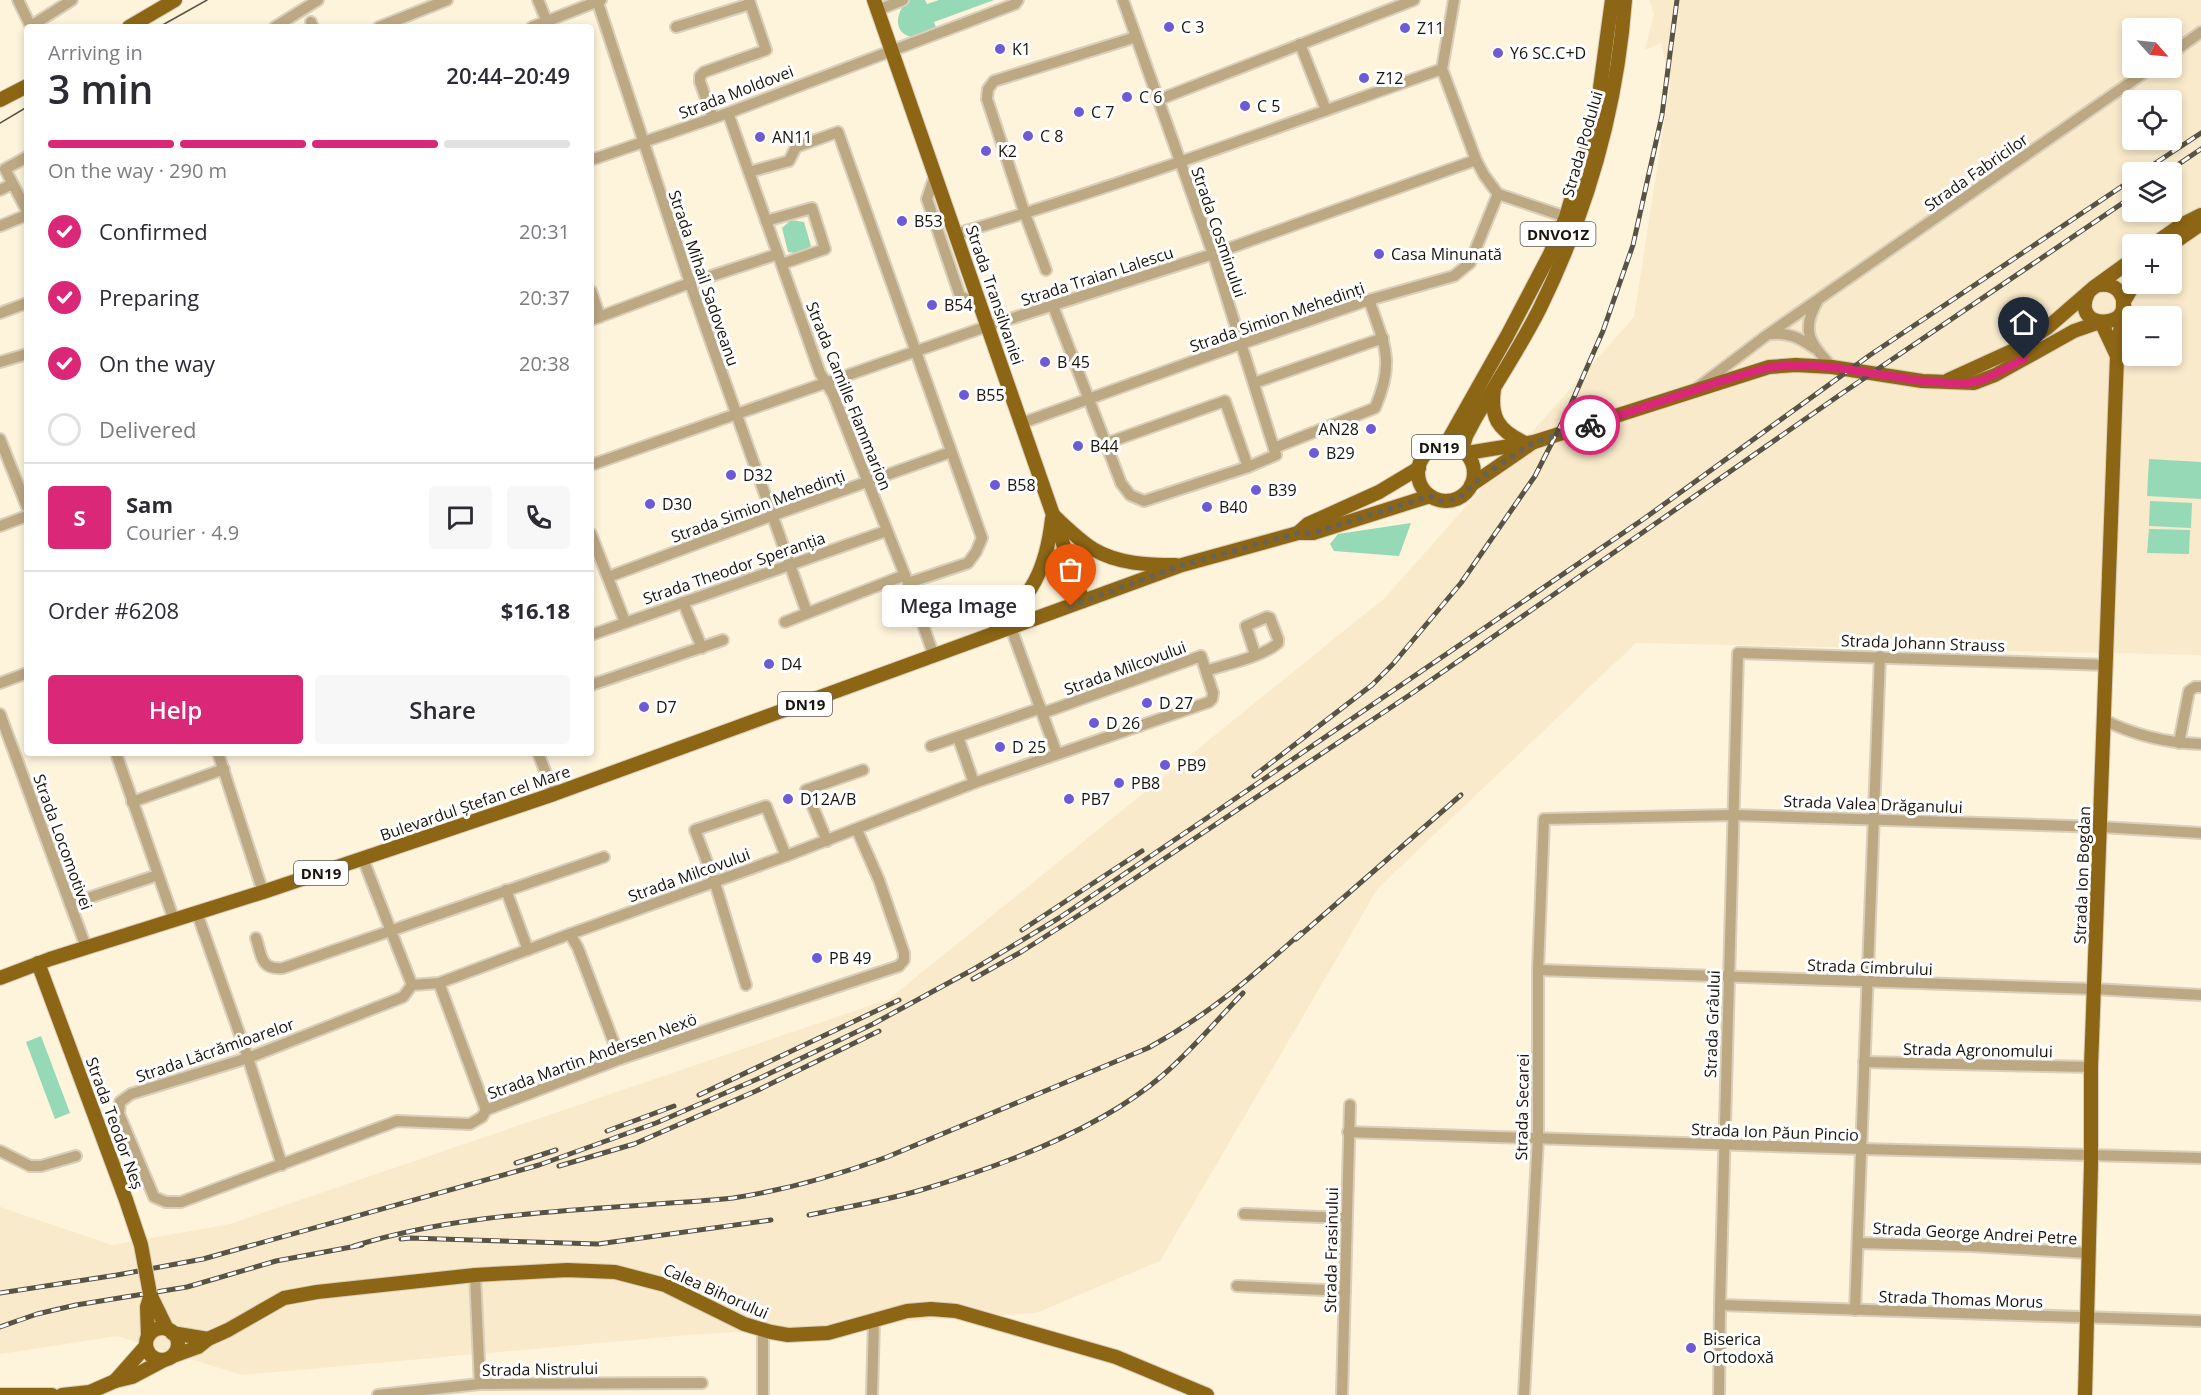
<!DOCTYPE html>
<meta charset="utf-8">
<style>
body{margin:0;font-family:"Open Sans",sans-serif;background:#f7f7f7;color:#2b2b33;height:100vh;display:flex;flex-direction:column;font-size:22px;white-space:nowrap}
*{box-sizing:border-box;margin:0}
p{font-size:20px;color:#7c7c81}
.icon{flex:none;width:33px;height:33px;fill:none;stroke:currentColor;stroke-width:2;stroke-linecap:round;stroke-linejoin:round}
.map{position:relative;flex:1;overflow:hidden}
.drawer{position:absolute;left:24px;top:24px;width:570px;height:732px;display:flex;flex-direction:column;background:#fff;border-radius:6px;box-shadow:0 3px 9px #0003}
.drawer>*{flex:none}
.needle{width:39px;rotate:117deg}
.buttons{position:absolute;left:2122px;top:18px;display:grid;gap:12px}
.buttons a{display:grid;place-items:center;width:60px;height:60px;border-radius:6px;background:#fff;box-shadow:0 3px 9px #0003;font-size:30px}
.pin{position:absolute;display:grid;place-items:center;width:51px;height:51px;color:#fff;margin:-62px -26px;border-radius:50% 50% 50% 0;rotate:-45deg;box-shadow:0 0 6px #0007}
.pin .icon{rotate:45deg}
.courier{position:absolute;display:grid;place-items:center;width:60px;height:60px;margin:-30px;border:4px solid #db2777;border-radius:50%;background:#fff;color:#222;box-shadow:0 2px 8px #0007}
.bubble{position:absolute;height:42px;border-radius:6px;background:#fff;box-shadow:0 3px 9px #0003;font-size:20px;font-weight:600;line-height:42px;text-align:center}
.summary em{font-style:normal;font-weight:600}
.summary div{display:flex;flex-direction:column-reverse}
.summary{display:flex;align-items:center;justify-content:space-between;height:102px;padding:0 24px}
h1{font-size:39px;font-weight:600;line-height:45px}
.bar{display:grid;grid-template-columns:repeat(4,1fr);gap:9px 6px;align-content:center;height:72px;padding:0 24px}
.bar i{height:8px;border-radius:4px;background:#e1e1e2}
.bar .on{background:#db2777}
.bar p{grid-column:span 4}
.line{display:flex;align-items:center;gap:15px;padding:0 24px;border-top:2px solid #e1e1e2}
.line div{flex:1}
.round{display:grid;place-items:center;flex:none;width:63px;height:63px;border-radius:6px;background:#f7f7f7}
ol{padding:0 24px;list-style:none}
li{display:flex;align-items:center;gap:18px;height:66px}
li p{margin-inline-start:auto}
li .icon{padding:6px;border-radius:50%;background:#db2777;color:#fff;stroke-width:4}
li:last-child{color:#7c7c81}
li i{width:33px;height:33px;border:3px solid #e1e1e2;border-radius:50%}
.cta{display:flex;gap:12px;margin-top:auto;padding:12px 24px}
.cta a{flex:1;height:69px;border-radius:6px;background:#db2777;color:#fff;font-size:24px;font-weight:600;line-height:69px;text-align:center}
.cta a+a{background:#f7f7f7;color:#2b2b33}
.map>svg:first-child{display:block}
.built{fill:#f9eacb;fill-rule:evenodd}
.green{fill:#95d9b7}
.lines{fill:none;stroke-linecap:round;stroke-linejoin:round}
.minor-casing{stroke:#d9cfba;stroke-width:14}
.major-casing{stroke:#d9cfba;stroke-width:16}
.minor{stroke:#bda884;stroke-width:10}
.major{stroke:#8d6615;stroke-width:14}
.tram{stroke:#595346;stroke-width:1.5}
.rail-casing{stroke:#595346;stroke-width:5}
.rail{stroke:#fff;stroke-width:3;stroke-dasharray:9;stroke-linecap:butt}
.major-bridge-casing{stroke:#d9cfba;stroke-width:16;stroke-linecap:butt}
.major-bridge{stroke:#8d6615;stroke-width:14}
.done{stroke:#696355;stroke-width:6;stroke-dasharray:0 10.8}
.route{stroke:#db2777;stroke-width:8}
.poi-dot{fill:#6e5ad4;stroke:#fff;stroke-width:2}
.labels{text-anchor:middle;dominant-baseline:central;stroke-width:6;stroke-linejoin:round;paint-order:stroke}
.shield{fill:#fff;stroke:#5e5b56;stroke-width:1.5}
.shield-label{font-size:15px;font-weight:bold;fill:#19150d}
.poi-label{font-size:16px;fill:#19150d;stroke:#fff;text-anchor:start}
.street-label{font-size:16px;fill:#19150d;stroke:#fff}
</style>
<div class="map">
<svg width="2201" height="1395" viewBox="0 0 2201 1395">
<rect width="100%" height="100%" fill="#fef3db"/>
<path class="built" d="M1649,0H2201V655L1636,643L1378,888L1160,1261L1036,1313L689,1335L242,1375L117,1336L0,1354V1207L112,1245L230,1224L889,999L1361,617L1384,599L1634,317L1670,85L1661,43L1645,50L1654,13ZM2133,28H2172V68H2133ZM2133,100H2172V140H2133ZM2133,172H2172V212H2133ZM2133,244H2172V284H2133ZM2133,316H2172V356H2133Z"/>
<g class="green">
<path d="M910,0H925L927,4L939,0H994L934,22L937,30C929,33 921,38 913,37C892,35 895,9 910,0Z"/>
<path d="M791,220L804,222L811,246L801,254L788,252L782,228Z"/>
<path d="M2149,459L2201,462V499L2147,496Z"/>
<path d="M2150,501L2192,503L2191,528L2149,526Z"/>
<path d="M1411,523L1399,556L1334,551L1330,544L1338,534Z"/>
<path d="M2149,529L2190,530L2189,554L2147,553Z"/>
<path d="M41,1036L70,1113L55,1119L26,1042Z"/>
</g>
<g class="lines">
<g class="minor-casing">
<g id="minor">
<path d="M18,0L31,27"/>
<path d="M538,0L547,22"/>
<path d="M597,0L690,283L807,613"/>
<path d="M1454,0L1442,69L1476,160L1484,175L1498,194L1566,217"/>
<path d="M878,10L903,0"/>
<path d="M311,22L313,27"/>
<path d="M31,26L72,0"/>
<path d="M275,27L318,0"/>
<path d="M379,27L447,0"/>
<path d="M532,27L601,0"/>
<path d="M676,27L750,4"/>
<path d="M1300,44L1326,110"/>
<path d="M2172,53L2201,32"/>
<path d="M1158,100L1414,0"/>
<path d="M728,113L820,373L833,394L908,583L934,656"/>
<path d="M713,118L700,82V76L704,72L766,50L749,0"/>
<path d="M27,157L5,169L27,211"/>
<path d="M591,160L728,113L1015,4L1018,0"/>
<path d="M749,172L789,161L796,147L838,132L982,538L976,552L968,563L908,583"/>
<path d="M935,175L927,199L960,296L981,306"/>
<path d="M0,190L12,184"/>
<path d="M766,221L812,208L825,249L782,264"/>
<path d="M0,226L27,215"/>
<path d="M956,234C1120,186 1281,126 1442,69"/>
<path d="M1046,270L1025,214L987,99L988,89L994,81L1136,37"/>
<path d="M591,291L600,317"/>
<path d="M1817,302C1800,332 1811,344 1832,367"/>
<path d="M1053,306L1121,483L1130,495L1144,501L1248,467L1276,455L1213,254L1123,0"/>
<path d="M0,313L27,303"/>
<path d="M591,320L690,283L778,254"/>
<path d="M1771,334C1788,332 1800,338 1814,348"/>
<path d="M0,362L27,354"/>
<path d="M1254,383L1383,338"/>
<path d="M1697,388L1767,335L2151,68"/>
<path d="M1022,423L1241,344L1369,300L1454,276L1470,263L1498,194"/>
<path d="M0,439L27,507"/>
<path d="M1107,443L1225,401L1248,467"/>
<path d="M1274,448L1375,408C1395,362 1385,346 1369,300"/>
<path d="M591,465L988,326L1213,254L1476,160"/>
<path d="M0,526L27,516"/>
<path d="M591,534L625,622"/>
<path d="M608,577L771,516L951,452"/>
<path d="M683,602L702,648"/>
<path d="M785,622L905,575"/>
<path d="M1011,628L1057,754"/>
<path d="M591,635L886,531"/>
<path d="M1206,671C1227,664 1262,657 1278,643V639L1270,618L1267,617L1246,626L1255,654"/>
<path d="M0,683L27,673"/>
<path d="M591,685L723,640"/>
<path d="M0,714L86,947"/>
<path d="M2104,720C2136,736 2166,743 2201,744"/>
<path d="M958,737L974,783"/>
<path d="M2179,743L2189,691L2195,687H2201"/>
<path d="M931,746L1041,708"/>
<path d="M116,753L174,920"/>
<path d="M218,753L263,892"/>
<path d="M538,753L554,794"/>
<path d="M132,802L224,769"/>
<path d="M827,841L806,790L863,770"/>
<path d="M363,859L412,985"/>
<path d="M506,890L528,950"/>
<path d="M70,904L158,875"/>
<path d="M197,913L248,1058L282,1165"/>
<path d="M570,934L578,948L620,1059"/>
<path d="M256,938C262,956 260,970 283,968L604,857"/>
<path d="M1538,970L2094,989L2201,995"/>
<path d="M439,983L486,1110"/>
<path d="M412,985L403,997L248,1058L131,1094L120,1102L119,1114L154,1197L166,1202H181L397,1121L470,1124L482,1117L486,1110L620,1059L899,966L904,960V953L879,880L857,830"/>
<path d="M412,985L439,983L570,934L786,856L974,783L1209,702L1212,699L1213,693L1201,656L1043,713"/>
<path d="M746,985L715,883L695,830L766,806L786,856"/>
<path d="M1864,1062L2091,1067"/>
<path d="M1348,1132L1862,1149L2201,1158"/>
<path d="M0,1151L30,1166H41L76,1156"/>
<path d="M1244,1214L1346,1218"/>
<path d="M1858,1243L1971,1246L2089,1253"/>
<path d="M475,1275L480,1384"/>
<path d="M1237,1286L1345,1291"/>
<path d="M1720,1305L2201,1321"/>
<path d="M1855,1310L1880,656"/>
<path d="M378,1395L480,1384L702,1383"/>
<path d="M763,1395V1330"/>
<path d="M872,1395L874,1320"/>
<path d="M1342,1395L1350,1105"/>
<path d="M1524,1395L1538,1138V970L1544,819L1734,815L2101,827L2201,833"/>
<path d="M1719,1395L1720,1305L1738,653L2107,665"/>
</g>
</g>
<g class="major-casing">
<g id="major">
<path d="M874,0L1083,601"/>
<path d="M129,27L175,0"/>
<path d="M0,100L27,86"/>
<path d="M2154,244L2181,225L2201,215"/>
<path d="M2172,244L2201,224"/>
<path d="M2088,293C2069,334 2141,328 2120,293C2115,285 2107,284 2099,285"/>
<path d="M2123,303L2134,284"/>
<path d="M2101,322L2117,356"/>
<path d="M1948,380L2016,349L2047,328L2093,288L2133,259"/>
<path d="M1494,389C1490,417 1498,430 1523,442"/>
<circle cx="1446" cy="473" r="28"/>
<path d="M1445,446L1507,336L1550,254L1566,217L1593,124L1600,88L1612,0"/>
<path d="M1462,450L1466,436L1475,419C1497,382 1521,346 1540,308C1587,212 1617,107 1625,0"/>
<path d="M1467,453L1534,442L1769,367L1796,365L1832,367L1922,381L1974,383L1995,375L2074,331L2100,322"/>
<path d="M1471,485L1532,443"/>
<path d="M1054,516C1066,527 1079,540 1093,549C1118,564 1148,565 1176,565"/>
<path d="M1298,533L1308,524L1379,492L1419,468"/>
<path d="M996,630C1032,594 1046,571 1052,519"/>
<path d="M38,963L126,1200"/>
<path d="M0,978L50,959L263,892L554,794L1182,565L1298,533H1313L1430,496"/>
<path d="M150,1294L167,1329"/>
<circle cx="162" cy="1344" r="16"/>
<path d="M172,1333L208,1339"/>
<path d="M148,1336L147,1307L150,1297"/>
<path d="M173,1356L198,1347L208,1339L228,1330L284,1298L317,1292L475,1275L567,1270L615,1272L665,1285L744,1324L771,1332L788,1335L828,1333L907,1311L931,1309L956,1311L1116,1357L1207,1395"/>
<path d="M115,1381L146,1346"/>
<path d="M0,1395H52"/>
<path d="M62,1395L90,1392L115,1381L132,1377L164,1360"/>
<path d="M2085,1395L2091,1166V1067L2117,356L2123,307"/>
</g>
</g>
<use href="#minor" class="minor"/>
<use href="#major" class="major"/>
<g class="tram">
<path d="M159,27L207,0"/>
<path d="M0,123L27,107"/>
</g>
<g class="rail-casing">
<g id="rail">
<path d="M2142,172L2201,133"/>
<path d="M2167,172L2201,149"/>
<path d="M1254,776L1372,685L1393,664L1461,583L1535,476L1567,413L1603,331L1633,245L1662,115L1677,0"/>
<path d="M1022,930L1142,851"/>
<path d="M1296,939L1461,795"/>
<path d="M973,979L1021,952L1101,901L1414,692L1844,392L2133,196"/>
<path d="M699,1095L899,1000"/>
<path d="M607,1131L674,1106"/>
<path d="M516,1163L556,1150"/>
<path d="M559,1166L634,1144L756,1091L879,1031"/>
<path d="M809,1215C846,1207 884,1201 921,1190C1001,1166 1100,1130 1163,1075C1192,1050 1217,1020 1243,993"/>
<path d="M401,1239L410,1238L598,1244L771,1220"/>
<path d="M354,1246C454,1215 553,1212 656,1204C682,1202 708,1201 733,1198C786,1190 838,1175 887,1157L1148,1048C1207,1016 1252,977 1301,933"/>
<path d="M0,1293L117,1275L203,1259L539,1165L656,1123L762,1077L873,1024L974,969L1059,918L1204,820L1645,518L1870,355L2133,179"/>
<path d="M0,1327L37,1314L76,1305L187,1287L276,1261L362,1245"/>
</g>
</g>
<use href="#rail" class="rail"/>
<g class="major-bridge-casing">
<path id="major-bridge" d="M126,1200L141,1245L150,1294"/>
</g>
<use href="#major-bridge" class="major-bridge"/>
</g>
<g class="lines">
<path class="done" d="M1071,606L1182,565L1298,533H1313L1430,496L1441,501L1459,498L1472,485L1487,473L1534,442L1590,425"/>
<path class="route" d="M1590,425L1722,381L1770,367L1796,365L1832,367L1922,381L1963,384L1983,380L2024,359"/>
</g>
<g class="poi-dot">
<circle cx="1169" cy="27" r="6"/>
<circle cx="1405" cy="28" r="6"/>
<circle cx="1000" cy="49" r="6"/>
<circle cx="1498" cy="53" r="6"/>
<circle cx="1364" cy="78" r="6"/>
<circle cx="1127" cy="97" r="6"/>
<circle cx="1245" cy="106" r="6"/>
<circle cx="1079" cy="112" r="6"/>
<circle cx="1028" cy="136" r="6"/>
<circle cx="760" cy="137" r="6"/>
<circle cx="986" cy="151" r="6"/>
<circle cx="902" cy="221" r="6"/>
<circle cx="1379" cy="254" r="6"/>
<circle cx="932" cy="305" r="6"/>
<circle cx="1045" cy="362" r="6"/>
<circle cx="964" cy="395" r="6"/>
<circle cx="1371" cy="429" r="6"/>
<circle cx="1078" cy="446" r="6"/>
<circle cx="1314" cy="453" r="6"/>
<circle cx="731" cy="475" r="6"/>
<circle cx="995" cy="485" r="6"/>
<circle cx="1256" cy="490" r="6"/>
<circle cx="650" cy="504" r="6"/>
<circle cx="1207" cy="507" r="6"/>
<circle cx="769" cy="664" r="6"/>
<circle cx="1147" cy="703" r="6"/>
<circle cx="644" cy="707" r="6"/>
<circle cx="1094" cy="723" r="6"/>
<circle cx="1000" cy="747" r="6"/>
<circle cx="1165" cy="765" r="6"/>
<circle cx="1119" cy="783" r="6"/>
<circle cx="788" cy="799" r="6"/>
<circle cx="1069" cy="799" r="6"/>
<circle cx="817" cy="958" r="6"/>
<circle cx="1691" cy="1348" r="6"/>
</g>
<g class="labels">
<g class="shield">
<rect x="1520.5" y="222" width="75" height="24" rx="4.5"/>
<rect x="1412" y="435" width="54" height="24" rx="4.5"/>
<rect x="778" y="692" width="54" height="24" rx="4.5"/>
<rect x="294" y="861" width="54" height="24" rx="4.5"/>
</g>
<g class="shield-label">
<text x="1558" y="234">DNVO1Z</text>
<text x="1439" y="447">DN19</text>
<text x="805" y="704">DN19</text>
<text x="321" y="873">DN19</text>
</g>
<g class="poi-label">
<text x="1181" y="27">C 3</text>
<text x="1417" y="28">Z11</text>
<text x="1012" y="49">K1</text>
<text x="1510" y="53">Y6 SC.C+D</text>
<text x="1376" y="78">Z12</text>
<text x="1139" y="97">C 6</text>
<text x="1257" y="106">C 5</text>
<text x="1091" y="112">C 7</text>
<text x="1040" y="136">C 8</text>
<text x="772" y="137">AN11</text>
<text x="998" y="151">K2</text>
<text x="914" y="221">B53</text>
<text x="1391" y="254">Casa Minunată</text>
<text x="944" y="305">B54</text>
<text x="1057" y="362">B 45</text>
<text x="976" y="395">B55</text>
<text x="1359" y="429" text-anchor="end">AN28</text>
<text x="1090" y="446">B44</text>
<text x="1326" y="453">B29</text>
<text x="743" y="475">D32</text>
<text x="1007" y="485">B58</text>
<text x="1268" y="490">B39</text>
<text x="662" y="504">D30</text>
<text x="1219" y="507">B40</text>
<text x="781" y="664">D4</text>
<text x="1159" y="703">D 27</text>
<text x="656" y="707">D7</text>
<text x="1106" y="723">D 26</text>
<text x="1012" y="747">D 25</text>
<text x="1177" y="765">PB9</text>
<text x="1131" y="783">PB8</text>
<text x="800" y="799">D12A/B</text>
<text x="1081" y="799">PB7</text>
<text x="829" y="958">PB 49</text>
<text x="1703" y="1339">Biserica<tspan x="1703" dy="18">Ortodoxă</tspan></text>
</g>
<g class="street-label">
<text transform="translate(736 92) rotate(-21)">Strada Moldovei</text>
<text transform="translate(1582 144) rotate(-74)">Strada Podului</text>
<text transform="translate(1976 172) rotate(-35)">Strada Fabricilor</text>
<text transform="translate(1219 232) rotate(71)">Strada Cosminului</text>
<text transform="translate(1097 276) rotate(-18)">Strada Traian Lalescu</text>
<text transform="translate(704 278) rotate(71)">Strada Mihail Sadoveanu</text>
<text transform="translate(995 295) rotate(71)">Strada Transilvaniei</text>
<text transform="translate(1277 317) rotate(-19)">Strada Simion Mehedinți</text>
<text transform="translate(849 396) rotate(68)">Strada Camille Flammarion</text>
<text transform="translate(758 506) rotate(-20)">Strada Simion Mehedinți</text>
<text transform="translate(734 568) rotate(-19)">Strada Theodor Speranția</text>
<text transform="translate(1923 643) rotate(2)">Strada Johann Strauss</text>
<text transform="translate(1125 668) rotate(-20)">Strada Milcovului</text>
<text transform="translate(475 803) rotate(-19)">Bulevardul Ștefan cel Mare</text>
<text transform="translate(1873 804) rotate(2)">Strada Valea Drăganului</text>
<text transform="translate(63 842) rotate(70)">Strada Locomotivei</text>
<text transform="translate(689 875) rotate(-20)">Strada Milcovului</text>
<text transform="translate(2082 875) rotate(-88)">Strada Ion Bogdan</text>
<text transform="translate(1870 967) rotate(2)">Strada Cimbrului</text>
<text transform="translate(1712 1024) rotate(-88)">Strada Grâului</text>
<text transform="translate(215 1050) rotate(-19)">Strada Lăcrămioarelor</text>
<text transform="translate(1978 1050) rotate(1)">Strada Agronomului</text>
<text transform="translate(592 1056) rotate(-20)">Strada Martin Andersen Nexö</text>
<text transform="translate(1522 1107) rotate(-89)">Strada Secarei</text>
<text transform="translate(115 1123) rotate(70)">Strada Teodor Neș</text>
<text transform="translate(1775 1132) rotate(2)">Strada Ion Păun Pincio</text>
<text transform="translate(1975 1233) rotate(3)">Strada George Andrei Petre</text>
<text transform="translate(1331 1250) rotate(-89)">Strada Frasinului</text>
<text transform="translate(716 1291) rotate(24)">Calea Bihorului</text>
<text transform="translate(1961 1299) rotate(2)">Strada Thomas Morus</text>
<text transform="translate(540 1369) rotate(-1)">Strada Nistrului</text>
</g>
</g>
</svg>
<div class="buttons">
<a><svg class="needle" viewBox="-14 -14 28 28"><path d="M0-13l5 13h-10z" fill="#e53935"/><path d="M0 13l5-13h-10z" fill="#7c7c81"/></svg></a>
<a><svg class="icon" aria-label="locate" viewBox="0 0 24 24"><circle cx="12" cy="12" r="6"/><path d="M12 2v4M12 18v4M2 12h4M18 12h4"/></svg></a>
<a><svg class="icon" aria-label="layers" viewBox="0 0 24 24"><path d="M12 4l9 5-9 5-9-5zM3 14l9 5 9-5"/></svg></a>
<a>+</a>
<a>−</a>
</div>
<div class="pin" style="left:1071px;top:606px;background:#ea580c"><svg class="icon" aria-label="bag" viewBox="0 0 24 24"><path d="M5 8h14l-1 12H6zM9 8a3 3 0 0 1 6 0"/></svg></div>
<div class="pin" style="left:2024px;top:359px;background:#1f2937"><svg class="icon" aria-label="home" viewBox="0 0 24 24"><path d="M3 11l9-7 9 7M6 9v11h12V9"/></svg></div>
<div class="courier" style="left:1590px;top:425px"><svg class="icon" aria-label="bike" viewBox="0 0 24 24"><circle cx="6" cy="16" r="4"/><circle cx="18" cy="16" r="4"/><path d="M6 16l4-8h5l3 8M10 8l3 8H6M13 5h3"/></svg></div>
<div class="bubble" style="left:882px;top:585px;width:153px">Mega Image</div>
<section class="drawer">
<div class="summary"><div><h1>3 min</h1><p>Arriving in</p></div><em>20:44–20:49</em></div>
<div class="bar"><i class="on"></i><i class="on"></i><i class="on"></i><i></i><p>On the way · 290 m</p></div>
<ol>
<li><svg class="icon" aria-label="check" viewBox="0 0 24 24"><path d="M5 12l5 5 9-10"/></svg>Confirmed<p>20:31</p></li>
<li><svg class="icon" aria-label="check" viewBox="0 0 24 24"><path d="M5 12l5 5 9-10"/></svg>Preparing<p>20:37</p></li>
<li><svg class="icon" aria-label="check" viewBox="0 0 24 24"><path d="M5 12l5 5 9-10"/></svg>On the way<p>20:38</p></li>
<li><i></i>Delivered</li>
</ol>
<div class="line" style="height:108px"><b class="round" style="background:#db2777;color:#fff">S</b><div><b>Sam</b><p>Courier · 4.9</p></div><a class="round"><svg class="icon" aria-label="chat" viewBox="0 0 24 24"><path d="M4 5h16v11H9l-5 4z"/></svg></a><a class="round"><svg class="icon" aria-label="phone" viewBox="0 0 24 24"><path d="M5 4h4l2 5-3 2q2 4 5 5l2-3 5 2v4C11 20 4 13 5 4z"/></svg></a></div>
<div class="line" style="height:78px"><div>Order #6208</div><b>$16.18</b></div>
<div class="cta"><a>Help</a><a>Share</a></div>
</section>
</div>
